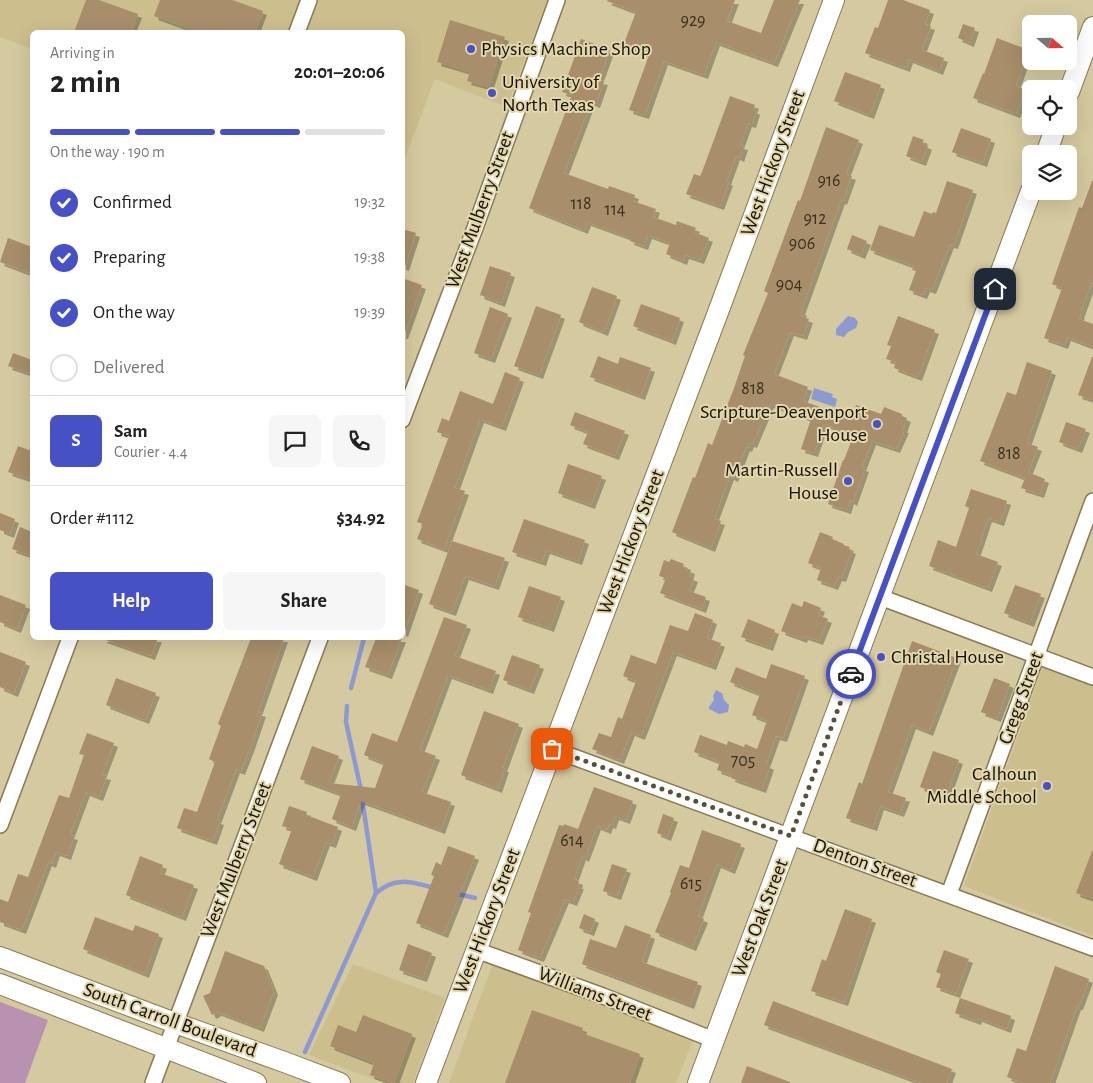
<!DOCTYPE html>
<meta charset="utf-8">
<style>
body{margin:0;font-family:"Alegreya Sans",sans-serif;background:#f6f6f6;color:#222;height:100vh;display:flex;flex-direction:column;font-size:19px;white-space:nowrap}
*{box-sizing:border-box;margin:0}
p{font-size:16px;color:#767676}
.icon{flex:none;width:28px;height:28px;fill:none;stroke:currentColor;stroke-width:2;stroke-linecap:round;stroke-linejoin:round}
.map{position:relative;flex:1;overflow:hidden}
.panel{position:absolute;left:30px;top:30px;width:375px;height:610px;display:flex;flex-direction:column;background:#fff;border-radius:8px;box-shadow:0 5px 20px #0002}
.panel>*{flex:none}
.needle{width:32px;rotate:110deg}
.controls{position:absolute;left:1022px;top:15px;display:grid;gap:10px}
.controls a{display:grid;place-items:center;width:55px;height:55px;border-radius:8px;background:#fff;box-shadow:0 5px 20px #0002;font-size:25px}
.pin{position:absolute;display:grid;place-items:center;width:42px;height:42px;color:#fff;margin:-21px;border-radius:10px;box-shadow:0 2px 8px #0006}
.courier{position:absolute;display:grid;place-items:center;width:50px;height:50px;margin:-25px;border:4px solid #4751c6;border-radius:50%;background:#fff;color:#222;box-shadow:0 1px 6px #0007}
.summary em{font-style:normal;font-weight:700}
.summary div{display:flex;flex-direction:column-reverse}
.summary{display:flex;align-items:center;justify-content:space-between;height:85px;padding:0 20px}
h1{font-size:32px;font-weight:700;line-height:38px}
.bar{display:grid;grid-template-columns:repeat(4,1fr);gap:8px 5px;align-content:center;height:60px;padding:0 20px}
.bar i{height:6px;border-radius:4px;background:#e0e0e0}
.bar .selected{background:#4751c6}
.bar p{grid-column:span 4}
.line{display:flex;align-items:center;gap:12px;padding:0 20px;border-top:1px solid #e0e0e0}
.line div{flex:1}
.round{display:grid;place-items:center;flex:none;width:52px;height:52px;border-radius:8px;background:#f6f6f6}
ol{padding:0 20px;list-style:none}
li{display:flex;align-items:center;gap:15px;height:55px}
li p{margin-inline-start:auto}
li .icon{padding:5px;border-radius:50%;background:#4751c6;color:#fff;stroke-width:4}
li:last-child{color:#767676}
li i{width:28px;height:28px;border:2px solid #e0e0e0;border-radius:50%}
.action{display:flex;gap:10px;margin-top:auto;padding:10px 20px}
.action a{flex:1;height:58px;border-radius:8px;background:#4751c6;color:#fff;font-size:20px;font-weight:700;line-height:58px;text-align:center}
.action a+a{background:#f6f6f6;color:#222}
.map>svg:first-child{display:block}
.built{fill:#ccbe8d}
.green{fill:#b892b0}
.water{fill:#8d9ad2}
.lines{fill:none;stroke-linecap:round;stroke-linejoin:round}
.stream{stroke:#8d9ad2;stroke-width:4.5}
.building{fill:#a88e6b;filter:url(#shadow)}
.minor-casing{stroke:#867b53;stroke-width:18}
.major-casing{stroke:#867b53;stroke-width:22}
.minor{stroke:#fff;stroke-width:15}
.major{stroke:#fff;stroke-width:20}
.done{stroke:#58513a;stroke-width:5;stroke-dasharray:0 9}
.route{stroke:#4751c6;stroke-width:6}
.poi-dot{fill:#4751c6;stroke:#e2d6ab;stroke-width:2}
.labels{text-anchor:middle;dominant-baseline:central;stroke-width:4;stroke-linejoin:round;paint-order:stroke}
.number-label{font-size:18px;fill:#39301d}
.poi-label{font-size:20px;fill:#141003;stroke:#e2d6ab;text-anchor:start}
.street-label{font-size:20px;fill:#141003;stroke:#e2d6ab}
</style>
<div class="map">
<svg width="1093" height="1083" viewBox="0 0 1093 1083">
<defs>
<filter id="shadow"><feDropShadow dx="4" dy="4" stdDeviation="0" flood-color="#0004"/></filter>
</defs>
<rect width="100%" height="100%" fill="#d5c99f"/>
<g class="built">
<path d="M0,0H547L507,107L435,79L403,163L402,32H32V49L0,37Z"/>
<path d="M1043,666L1093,685V936L964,886Z"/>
<path d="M493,963L693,1040L676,1083H449Z"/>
<path d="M353,964L445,998L413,1083H384L309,1055Z"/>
</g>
<path class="green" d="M0,1002L48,1020L25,1083H0Z"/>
<g class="water">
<path d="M848,316L855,318L858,322L856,328L848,332L844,337L836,335V329Z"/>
<path d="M814,388L833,394L832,397L837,399L835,407L811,399Z"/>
<path d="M716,690L722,693L724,700L729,705L728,712L719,714L709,709V707L714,700L713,696Z"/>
</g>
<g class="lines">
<g class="stream">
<path d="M402,371L403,373"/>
<path d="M351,688L364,638"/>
<path d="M347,706L346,722L361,790"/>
<path d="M362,798L376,893"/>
<path d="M454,893L475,898"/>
<path d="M305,1052L376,893C395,876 412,882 434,888"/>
</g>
</g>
<g class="building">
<path d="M86,0H99L138,14L131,32H74Z"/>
<path d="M160,0H232L263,11L255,32H198L154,16Z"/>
<path d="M608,0H735L727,21L761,33L774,0H800L774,63L716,42L704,75L664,61L645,115L629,110L649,55L623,46L636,12L607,1Z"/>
<path d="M888,0H903L930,10L925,24L931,26L922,50L944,58L939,71L909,59L906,68L865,53L875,27L878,28Z"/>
<path d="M450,20L505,37L489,87L467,81L470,72L437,62Z"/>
<path d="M963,24L975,28L970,43L958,38Z"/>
<path d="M997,38L1029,50L1016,86L1026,90L1016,114L973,98L983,73L984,74Z"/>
<path d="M581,39L610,50L599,80L604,81L596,104L591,102L564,173L608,189L609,186L635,195L633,201L656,209L653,217L676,225L677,221L696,228L694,232L709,238L700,260L685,255L683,261L666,254L670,243L648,235L644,246L630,241L631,238L587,222L584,230L529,208L572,95L562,92Z"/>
<path d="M845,72L881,85L870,115L834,101Z"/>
<path d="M730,96L755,105L753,109L756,111L752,124L748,123L740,145L744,146L740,158L736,156L727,181L729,182L720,206L686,194L694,174L700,176L702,172Z"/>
<path d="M826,127L859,140L846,174L852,176L843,201L841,200L801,311L803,312L801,316L809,319L803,336L790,332L774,374L808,387L803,401L851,418L856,405L881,414L884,407L902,414V416L907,418L903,429H905L896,449L872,441L862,467L865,468L853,502L850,500L847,510L828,504L843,460H844L854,434L824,424L814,453L801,449L811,419L770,404L753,444L750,443L748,448L746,447L734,478L730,476L714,519L721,521L711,548L672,532L693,477L695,478L708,443L712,445L734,388L745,356L743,355L768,293L764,291L798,200L800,201Z"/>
<path d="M961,128L991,139L983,163L952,152Z"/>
<path d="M913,136L924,140L922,143L928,146L922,162L906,156Z"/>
<path d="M947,181L973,190L954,245L950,244L932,290L926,288L923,295L909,290L916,271L912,270L914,266L870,250L879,225L914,237L924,211L932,214L933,212L936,213Z"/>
<path d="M1092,181H1093V278L1080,315H1081L1079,319L1093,324V347L1067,337L1064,345L1044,338L1062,288L1052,284L1079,207L1082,208Z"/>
<path d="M402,229L416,233L405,267L402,266Z"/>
<path d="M852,235L867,241L861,255L847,249Z"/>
<path d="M8,238L32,247V274L0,262Z"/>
<path d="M490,266L511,273L501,303L480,295Z"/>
<path d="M402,278L422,285L404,335H402Z"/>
<path d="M592,287L617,296L604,332L579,322Z"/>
<path d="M641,304L680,318L672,341L633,326Z"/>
<path d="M536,306L561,315L539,375L514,366Z"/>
<path d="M490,307L508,314L491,359L474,353Z"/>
<path d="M898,316L935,330L918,377L894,368L896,362L886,359L891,346L887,345Z"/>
<path d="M13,353L32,360V374L8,366Z"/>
<path d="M598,356L618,364L620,357L651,368L641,396L590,377Z"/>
<path d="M1092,357H1093V400L1078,395Z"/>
<path d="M1027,362L1052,371L1027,443L1038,447L1028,472L1045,479L1040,494L1021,488L1025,478L980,461L1007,392L1016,395Z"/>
<path d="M505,372L520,378L502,427L480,419L455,488L465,491L444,549L417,539L423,524L417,522L449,436L437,432L442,418L449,421L460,391L493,404Z"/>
<path d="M575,412L625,431L615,456L583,444L588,432L570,425Z"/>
<path d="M1066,422L1086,429L1078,449L1059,442Z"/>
<path d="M18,446L32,451V480L8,472Z"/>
<path d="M568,464L602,476L591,505L558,493Z"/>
<path d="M971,489L1007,501L1000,522L988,518L976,554L998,562L988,588L929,566L938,540L956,547L969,508L965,506Z"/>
<path d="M0,513L15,519L10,534L0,530Z"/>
<path d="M524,519L585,540L578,561L546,550L542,562L512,552Z"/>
<path d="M20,527L32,532V556L12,549Z"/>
<path d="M820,532L833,537L832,539L844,544L843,545L850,547L849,549L852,550L842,578L838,577L834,586L817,580L821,568L808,563Z"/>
<path d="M452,541L505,558L495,586L465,576L452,612L429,604Z"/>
<path d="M671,559L684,564L683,567L691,570L689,576L694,578L689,591L706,597L702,609L660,593L666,578L659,576L664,560L669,562Z"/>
<path d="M402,584L419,590L404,633L402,632Z"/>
<path d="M1015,585L1041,594L1030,623L1004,613Z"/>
<path d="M529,586L561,597L550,628L518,617Z"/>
<path d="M0,595L26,605L17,629L0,622Z"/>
<path d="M804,601L821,608L818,615L828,619L819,641L804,636L803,639L781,631L792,603L802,607Z"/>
<path d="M695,613L713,620L707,638L721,643L712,666L673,652L641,736L631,732L620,760L592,749L599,733L611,737L618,717L622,719L636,681L623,676L631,655L656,664L670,625L688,631Z"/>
<path d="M444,617L467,625L455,656L496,671L489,690L448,675L420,750L436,756L422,792L451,802L441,830L361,801L352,827L332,819L341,794L300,779L312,746L339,756L329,783L375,788L384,763L364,755L372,733L397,742Z"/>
<path d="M748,619L775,630L769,647L741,637Z"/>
<path d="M103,638H158L151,656L103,639Z"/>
<path d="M251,638H284L258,712L262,713L250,748L241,771L236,769L217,820L220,821L213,841L177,828L184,808L197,812L215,762L209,759L221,726L218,724Z"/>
<path d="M376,638H402L388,675L365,667Z"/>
<path d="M912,641L957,658L929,732L912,725L888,792L906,798L900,813L880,806L873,827L846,818L859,782L862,784Z"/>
<path d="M0,652L26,662L14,693L0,687Z"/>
<path d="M512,655L540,665L530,690L503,680Z"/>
<path d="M771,664L805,676L783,738L776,736L766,764L770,766L762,789L731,778L732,775L717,770L720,762L694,752L700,735L727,745L728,741L744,747L745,744L757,749L767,721L752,715L760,694L730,682L736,667L766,679Z"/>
<path d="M116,678L156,693L145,720L106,705Z"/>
<path d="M994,678L1010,684L997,718L981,712Z"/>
<path d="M484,711L519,724L503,768H505L498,789L461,775Z"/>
<path d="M87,733L114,743L102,775L107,776L99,797L86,792L70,835L74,836L67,856L56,852L52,864L48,862L22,930L0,922V899L8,902L18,874L28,877L59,795L69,798L84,755L79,754Z"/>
<path d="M933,751L959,760L946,796L920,787Z"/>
<path d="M594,787L633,801L626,820L615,816L612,825L609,824L607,830L597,826L585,858L582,856L574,879L579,881L578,885H580L573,902L565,899L540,958L518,950L531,913L528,912L559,825L564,826V824L578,829Z"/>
<path d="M289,806L307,812L306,815L338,827L332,844L326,842L313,877L279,864L292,829L282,826Z"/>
<path d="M663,814L674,818L667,837L657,833Z"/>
<path d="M702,830L741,844L731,870L717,864L698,916L704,919L692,947L655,932L671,893L670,892L680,865L689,868Z"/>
<path d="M448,846L475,856L444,934L416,923L434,876L431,875L436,862L441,865Z"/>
<path d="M1092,851H1093V899L1076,893Z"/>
<path d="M140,856L163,865L160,873L194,885L182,917L126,895Z"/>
<path d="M612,864L627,869L617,896L603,891Z"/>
<path d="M845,909L872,919L844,1002L811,991L822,959L826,961Z"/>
<path d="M584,914L595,919L590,932L579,928Z"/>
<path d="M95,917L133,931L135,925L159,934L145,974L83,949Z"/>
<path d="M625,925L651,935L642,962L698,982L690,1005L582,964L590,939L616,948Z"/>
<path d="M408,944L432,953L423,978L399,970Z"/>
<path d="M944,950L969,959L956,994L936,987L941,974L936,972Z"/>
<path d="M225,951L264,966L274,991L260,1028L218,1012L212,1015L203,996L210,993Z"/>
<path d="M1055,966L1089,979L1079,1006H1077L1050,1083H1024L1007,1077L1017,1048L1026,1051Z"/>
<path d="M960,998L1011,1016L1007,1029L978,1018L977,1021L955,1013Z"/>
<path d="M773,1001L952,1069L947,1083H921L764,1025Z"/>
<path d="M532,1010L583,1028L582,1033L640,1054L630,1083H505Z"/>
<path d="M363,1015L412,1034L394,1083L370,1075L374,1063L330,1046L338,1025L356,1032Z"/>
<path d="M747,1066L790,1082V1083H741Z"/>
</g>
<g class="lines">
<g class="minor-casing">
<g id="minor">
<path d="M297,32L309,0"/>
<path d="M402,420L475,228L557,0"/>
<path d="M880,597L1093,677"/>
<path d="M552,749L1093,948"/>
<path d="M0,825L70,638"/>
<path d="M949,894L1093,501"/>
<path d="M476,950L603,996L714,1040"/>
<path d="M153,1083L320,638"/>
</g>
</g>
<g class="major-casing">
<g id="major">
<path d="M1069,92L1093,27"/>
<path d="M1046,154L1056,126"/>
<path d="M0,957L175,1023L287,1063L340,1083"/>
<path d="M0,984L256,1083"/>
<path d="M426,1083L717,315L834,0"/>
<path d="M698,1083L1031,191"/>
</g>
</g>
<use href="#minor" class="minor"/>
<use href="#major" class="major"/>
</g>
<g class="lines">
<path class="done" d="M552,749L791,836L851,674"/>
<path class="route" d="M851,674L995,289"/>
</g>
<g class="poi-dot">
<circle cx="471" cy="49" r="5"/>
<circle cx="492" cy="93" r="5"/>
<circle cx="877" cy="424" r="5"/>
<circle cx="848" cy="481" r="5"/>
<circle cx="881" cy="657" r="5"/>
<circle cx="1047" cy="786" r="5"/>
</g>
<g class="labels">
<g class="number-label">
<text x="693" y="21">929</text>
<text x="829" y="181">916</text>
<text x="581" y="204">118</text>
<text x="615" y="210">114</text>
<text x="815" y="219">912</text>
<text x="802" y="244">906</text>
<text x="789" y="285">904</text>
<text x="753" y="389">818</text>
<text x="1009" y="454">818</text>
<text x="743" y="761">705</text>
<text x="572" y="841">614</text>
<text x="691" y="884">615</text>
</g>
<g class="poi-label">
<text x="481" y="49">Physics Machine Shop</text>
<text x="502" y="82">University of<tspan x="502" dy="23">North Texas</tspan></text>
<text x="867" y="412" text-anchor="end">Scripture-Deavenport<tspan x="867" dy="23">House</tspan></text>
<text x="838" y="470" text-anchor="end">Martin-Russell<tspan x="838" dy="23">House</tspan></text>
<text x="891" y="657">Christal House</text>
<text x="1037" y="774" text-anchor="end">Calhoun<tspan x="1037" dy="23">Middle School</tspan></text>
</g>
<g class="street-label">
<text transform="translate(773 163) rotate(-70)">West Hickory Street</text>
<text transform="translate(480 210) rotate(-70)">West Mulberry Street</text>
<text transform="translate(631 542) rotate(-69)">West Hickory Street</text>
<text transform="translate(1021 698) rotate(-70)">Gregg Street</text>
<text transform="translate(236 860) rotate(-69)">West Mulberry Street</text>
<text transform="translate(865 863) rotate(20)">Denton Street</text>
<text transform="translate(760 918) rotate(-69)">West Oak Street</text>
<text transform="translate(487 921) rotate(-69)">West Hickory Street</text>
<text transform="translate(595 994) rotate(21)">Williams Street</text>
<text transform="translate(170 1020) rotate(20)">South Carroll Boulevard</text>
</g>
</g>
</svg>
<div class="controls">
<a><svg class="needle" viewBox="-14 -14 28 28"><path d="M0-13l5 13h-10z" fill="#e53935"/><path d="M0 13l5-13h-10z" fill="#767676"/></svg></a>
<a><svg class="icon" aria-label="locate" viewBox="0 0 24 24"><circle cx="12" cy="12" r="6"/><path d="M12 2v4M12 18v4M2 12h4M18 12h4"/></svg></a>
<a><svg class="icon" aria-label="layers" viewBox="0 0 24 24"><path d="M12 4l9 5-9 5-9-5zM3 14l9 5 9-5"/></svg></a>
</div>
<div class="pin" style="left:552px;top:749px;background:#ea580c"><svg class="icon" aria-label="bag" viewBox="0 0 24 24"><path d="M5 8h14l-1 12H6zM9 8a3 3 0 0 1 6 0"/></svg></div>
<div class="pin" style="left:995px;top:289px;background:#1f2937"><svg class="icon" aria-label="home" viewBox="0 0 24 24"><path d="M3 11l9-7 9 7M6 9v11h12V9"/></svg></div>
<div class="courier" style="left:851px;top:674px"><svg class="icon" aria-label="car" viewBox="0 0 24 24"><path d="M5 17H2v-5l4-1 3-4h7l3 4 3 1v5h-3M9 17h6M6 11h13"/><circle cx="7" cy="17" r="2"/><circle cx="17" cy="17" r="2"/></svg></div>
<section class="panel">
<div class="summary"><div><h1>2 min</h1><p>Arriving in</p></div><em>20:01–20:06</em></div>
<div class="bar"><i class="selected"></i><i class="selected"></i><i class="selected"></i><i></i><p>On the way · 190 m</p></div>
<ol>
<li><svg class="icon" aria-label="check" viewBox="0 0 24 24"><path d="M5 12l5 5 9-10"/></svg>Confirmed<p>19:32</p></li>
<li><svg class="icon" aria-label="check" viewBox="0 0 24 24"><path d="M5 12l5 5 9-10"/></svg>Preparing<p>19:38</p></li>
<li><svg class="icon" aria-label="check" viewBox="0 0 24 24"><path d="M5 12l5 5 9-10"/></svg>On the way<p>19:39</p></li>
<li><i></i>Delivered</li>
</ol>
<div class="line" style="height:90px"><b class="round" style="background:#4751c6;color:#fff">S</b><div><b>Sam</b><p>Courier · 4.4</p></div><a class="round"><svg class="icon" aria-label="chat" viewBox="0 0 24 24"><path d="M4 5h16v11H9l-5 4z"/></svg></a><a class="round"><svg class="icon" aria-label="phone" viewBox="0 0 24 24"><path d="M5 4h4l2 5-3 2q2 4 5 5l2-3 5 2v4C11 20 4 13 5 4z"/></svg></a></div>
<div class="line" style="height:65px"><div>Order #1112</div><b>$34.92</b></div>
<div class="action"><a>Help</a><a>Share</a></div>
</section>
</div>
